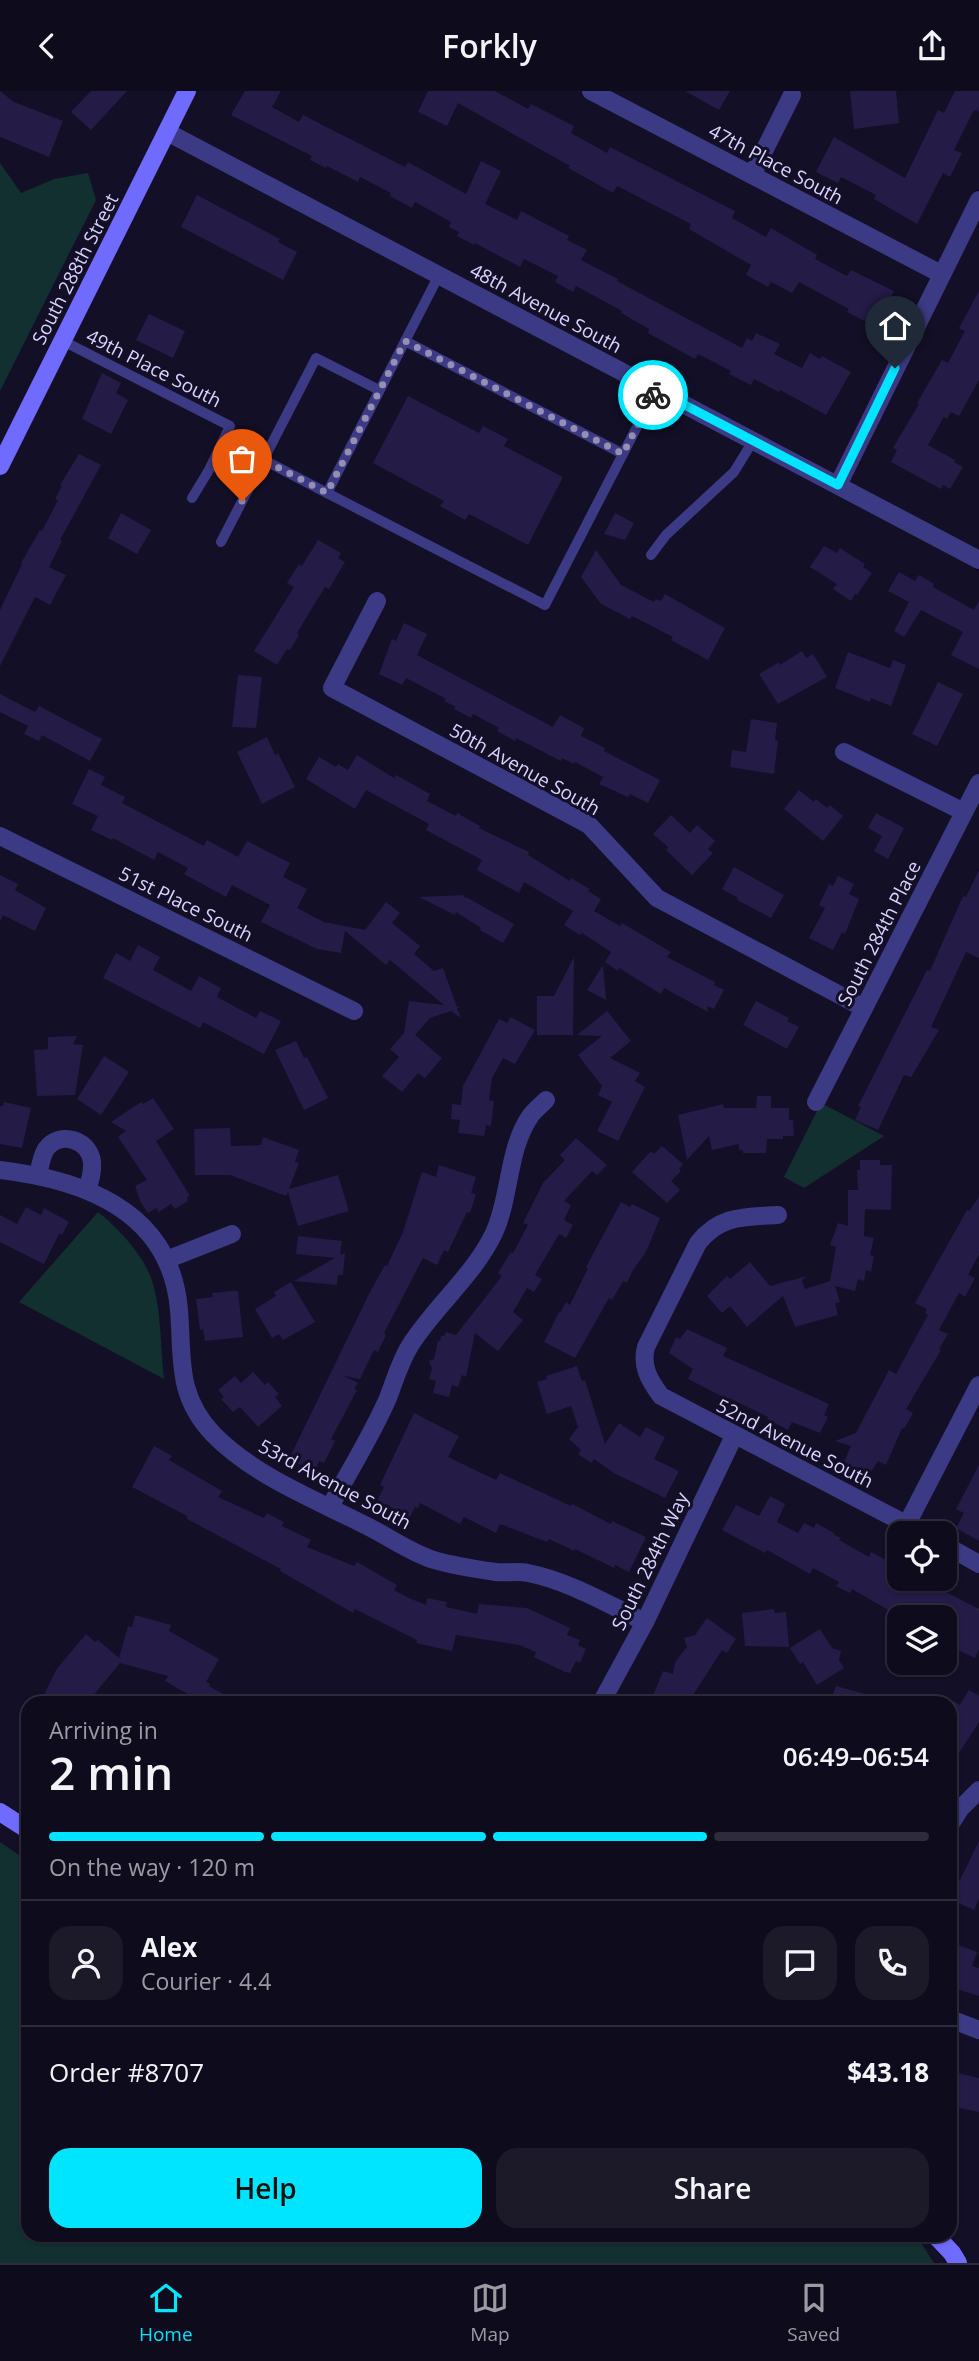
<!DOCTYPE html>
<meta charset="utf-8">
<style>
body{margin:0;font-family:"Open Sans",sans-serif;background:#1c1929;color:#f1f3f6;height:100vh;display:flex;flex-direction:column;font-size:26px;white-space:nowrap}
*{box-sizing:border-box;margin:0}
p{font-size:23px;color:#9b9ba3}
.icon{flex:none;width:38px;height:38px;fill:none;stroke:currentColor;stroke-width:2;stroke-linecap:round;stroke-linejoin:round}
.map{position:relative;flex:1;overflow:hidden}
.sheet{position:absolute;left:21px;top:1605px;width:936px;height:546px;display:flex;flex-direction:column;background:#0e0b1c;border-radius:21px;box-shadow:0 2px 5px #0004,0 0 0 2px #2e2b3b}
.sheet>*{flex:none}
.buttons{position:absolute;left:887px;top:1430px;display:grid;gap:14px}
.buttons a{display:grid;place-items:center;width:70px;height:70px;border-radius:14px;background:#0e0b1c;box-shadow:0 2px 5px #0004,0 0 0 2px #2e2b3b;font-size:35px}
.pin{position:absolute;display:grid;place-items:center;width:60px;height:60px;color:#fff;margin:-72px -30px;border-radius:50% 50% 50% 0;rotate:-45deg;box-shadow:0 0 7px #0007}
.pin .icon{rotate:45deg}
.courier{position:absolute;display:grid;place-items:center;width:70px;height:70px;margin:-35px;border:5px solid #00e5ff;border-radius:50%;background:#fff;color:#222;box-shadow:0 2px 9px #0007}
.summary em{font-style:normal;font-weight:600}
.summary div{display:flex;flex-direction:column-reverse}
.summary{display:flex;align-items:center;justify-content:space-between;height:119px;padding:0 28px}
h1{font-size:46px;font-weight:600;line-height:52px}
.bar{display:grid;grid-template-columns:repeat(4,1fr);gap:10px 7px;align-content:center;height:84px;padding:0 28px}
.bar i{height:9px;border-radius:5px;background:#2e2b3b}
.bar .current{background:#00e5ff}
.bar p{grid-column:span 4}
.line{display:flex;align-items:center;gap:18px;padding:0 28px;border-top:2px solid #2e2b3b}
.line div{flex:1}
.round{display:grid;place-items:center;flex:none;width:74px;height:74px;border-radius:21px;background:#1c1929}
.button{display:flex;gap:14px;margin-top:auto;padding:14px 28px}
.button a{flex:1;height:80px;border-radius:21px;background:#00e5ff;color:#111;font-size:28px;font-weight:600;line-height:80px;text-align:center}
.button a+a{background:#1c1929;color:#f1f3f6}
header{display:flex;justify-content:space-between;align-items:center;height:91px;padding:0 28px;background:#0e0b1c;font-size:32px;font-weight:600}
.menu{display:flex;justify-content:space-around;align-items:center;height:98px;border-top:2px solid #2e2b3b;background:#0e0b1c;font-size:19px;color:#9b9ba3}
.menu a{display:grid;justify-items:center;gap:4px}
.menu .current{color:#00e5ff}
.map>svg:first-child{display:block}
.green{fill:#12302f}
.building{fill:#241b47}
.lines{fill:none;stroke-linecap:round;stroke-linejoin:round}
.lane{stroke:#3d3a85;stroke-width:10}
.street{stroke:#3d3a85;stroke-width:18}
.secondary{stroke:#6f6bff;stroke-width:18}
.done{stroke:#948fb3;stroke-width:7;stroke-dasharray:0 12.6}
.route{stroke:#00e5ff;stroke-width:9}
.labels{text-anchor:middle;dominant-baseline:central;stroke-width:6;stroke-linejoin:round;paint-order:stroke}
.street-label{font-size:19px;fill:#d9d4ff;stroke:#130f26}
</style>
<header><svg class="icon" aria-label="back" viewBox="0 0 24 24"><path d="M15 5l-7 7 7 7"/></svg>Forkly<svg class="icon" aria-label="share" viewBox="0 0 24 24"><path d="M12 15V3M7 8l5-5 5 5M5 13v7h14v-7"/></svg></header>
<div class="map">
<svg width="979" height="2172" viewBox="0 0 979 2172">
<rect width="100%" height="100%" fill="#130f26"/>
<g class="green">
<path d="M0,72L21,102L54,88L88,82L96,109L0,300Z"/>
<path d="M821,1012L884,1045L804,1097L784,1086Z"/>
<path d="M98,1121C117,1136 141,1162 150,1184C162,1216 160,1254 164,1288L19,1211Z"/>
<path d="M0,1751L28,1770V2144H916L934,2172H0Z"/>
</g>
<g class="building">
<path d="M0,0L14,11L63,30L49,66L0,46Z"/>
<path d="M91,0H127L91,39L71,21Z"/>
<path d="M245,0H281L272,16L299,31L303,24L405,76L408,71L466,103L481,70L501,80L485,113L517,129L521,120L569,145L567,149L587,159L581,169L618,188L617,190L742,257L747,247L752,250L756,242L780,253L774,263L802,277L810,262L820,268L822,265L851,281L826,324L780,299L779,301L754,288L751,294L729,283L731,280L698,263L695,268L673,256L648,242L649,238L621,222L622,220L576,195L573,201L555,191L558,185L524,168L520,176L475,152L474,154L457,145L459,141L449,136L451,131L415,111L412,117L390,105L391,102L360,86L358,91L327,75L326,77L310,69L312,65L231,24Z"/>
<path d="M428,0H495L528,18L531,13L574,35L571,42L607,62L610,56L735,120L732,127L766,146L771,137L817,164L815,168L847,185L851,179L894,200L876,236L847,221L849,218L799,191L792,202L771,191L768,196L746,184L751,174L689,138L691,133L617,95L613,102L568,77L570,75L458,12L447,35L418,21Z"/>
<path d="M685,0H730L719,19Z"/>
<path d="M850,0H896L899,32L854,38Z"/>
<path d="M955,0H979V21L974,19L954,59L962,62L950,86L943,82L917,133L874,108L876,104L841,86L838,92L816,81L834,46L905,87L938,19L944,22Z"/>
<path d="M197,104L280,148L278,151L297,161L283,189L181,136Z"/>
<path d="M979,200V289L959,325L951,321L947,328L944,326L928,354L955,369L954,371L963,376L950,398L943,394L941,398L891,371L897,359L893,357L919,313L917,312L942,269L948,272L965,240L959,237Z"/>
<path d="M149,223L185,240L173,267L136,249Z"/>
<path d="M102,282L121,292L116,302L128,309L111,343L82,328Z"/>
<path d="M408,305L479,342L483,335L508,348L504,355L563,386L528,454L469,423L465,429L440,415L444,410L373,372Z"/>
<path d="M79,363L101,374L60,449L62,450L49,476L66,484L50,514L35,506L0,575V519L22,473L21,472L40,439L42,440L58,409L55,408L62,395L60,394Z"/>
<path d="M121,422L151,439L137,463L108,447Z"/>
<path d="M615,422L634,432L625,449L604,443Z"/>
<path d="M318,449L341,462L338,467L345,471L329,498L325,496L297,542L299,544L290,559L287,558L277,574L254,560L294,496L287,492L299,473L302,475Z"/>
<path d="M824,455L837,462L840,457L865,473L863,476L872,482L857,504L855,503L851,510L833,498L837,493L810,476Z"/>
<path d="M596,459L621,494L654,511L656,508L661,510L665,503L725,537L708,569L671,549L673,546L632,525L630,528L601,513L581,486Z"/>
<path d="M899,481L915,490L919,484L934,493L933,496L974,519L979,510V578L951,564L963,541L921,519L904,546L894,540L909,511L888,500Z"/>
<path d="M404,532L427,543L417,564L553,636L560,624L584,637L581,645L605,657L604,660L660,689L648,712L630,703L628,706L599,693L603,686L575,671L574,673L562,667L561,670L516,647L515,650L497,640L499,637L473,623L471,627L454,618L456,616L444,610L446,608L406,587L402,594L379,583L392,548L396,550Z"/>
<path d="M802,560L806,567L813,563L827,586L778,613L759,583L779,571L780,574Z"/>
<path d="M848,561L890,577L893,569L906,574L891,615L871,607L870,611L835,597Z"/>
<path d="M238,584L262,586L256,637L232,636Z"/>
<path d="M938,591L963,603L937,655L912,643Z"/>
<path d="M0,603L35,621L39,615L102,648L90,670L42,644L39,650L24,643L28,635L0,621Z"/>
<path d="M751,628L777,632L775,649L778,650L774,683L730,676L732,659L746,661Z"/>
<path d="M267,646L275,664L278,662L295,696L262,713L237,661Z"/>
<path d="M357,664L394,687L396,684L430,703L427,710L456,725L457,722L480,735L479,737L529,761L528,764L570,790L571,787L590,798L588,800L601,808L594,820L620,835L622,832L671,861L667,866L715,891L714,894L724,899L714,918L707,915L708,921L664,897L661,903L619,877L618,880L605,871L611,861L582,842L580,844L564,834L573,820L524,791L519,802L480,781L477,778L482,769L426,739L429,733L366,699L355,718L306,688L319,666L336,676L338,673L348,679Z"/>
<path d="M89,678L105,686L101,694L125,706L122,712L204,755L207,749L238,766L247,750L290,772L283,786L307,798L297,817L324,831L365,839L386,811L400,822L392,832L420,855L414,863L434,880L443,877L457,916H461L457,917L461,927L451,920L430,927L415,944L442,967L425,987L418,982L402,1001L382,985L399,966L390,958L404,942L409,910L444,914L390,869L386,874L345,840L341,862L317,858L261,831L270,814L232,794L226,806L184,783L188,777L158,761L154,769L113,747L112,749L91,739L98,725L72,713Z"/>
<path d="M799,699L814,711L816,708L827,717L830,714L843,725L823,750L784,718Z"/>
<path d="M876,722L904,737L888,768L874,760L882,745L868,737Z"/>
<path d="M671,724L690,742L697,734L715,750L708,758L713,762L692,784L666,759L668,756L653,743Z"/>
<path d="M734,776L784,804L771,827L737,809L738,807L722,798Z"/>
<path d="M979,779V867L966,861L931,936L939,939L911,986L904,984L878,1039L855,1029L861,1016L858,1015L927,879L930,880L963,805L966,806Z"/>
<path d="M0,784L18,793L15,799L46,817L35,840L3,824L0,831Z"/>
<path d="M838,785L854,793L849,803L859,808L845,843L842,841L833,859L809,847L825,817L819,814L829,793L833,795Z"/>
<path d="M465,804L464,807L466,806L514,833L503,852L480,839L481,837L456,821L455,824L419,806Z"/>
<path d="M138,854L160,866L153,879L191,900L199,885L221,897L217,906L256,927L260,920L281,930L264,963L203,931L200,937L103,887L116,862L130,870Z"/>
<path d="M574,866L573,944H537V905H554Z"/>
<path d="M603,874L606,909L587,899Z"/>
<path d="M756,910L789,927L787,930L799,936L787,958L743,934Z"/>
<path d="M607,920L631,950L610,967L640,982L635,990L645,996L618,1050L597,1040L612,1011L598,1004L602,995L578,964L602,945L577,944Z"/>
<path d="M510,926L535,939L515,973L503,967L492,987L489,1009L494,1010L491,1035L486,1034L484,1045L458,1042L460,1029L451,1028L452,1013L461,1014L463,995L499,928L507,932Z"/>
<path d="M77,945L73,953L83,954L75,1004L37,1005L34,959L48,958V946Z"/>
<path d="M296,950L304,967L307,966L328,1007L304,1019L275,959Z"/>
<path d="M104,965L129,981L101,1024L77,1008Z"/>
<path d="M757,1005H771V1017H789V1029H793L794,1045H783V1048H767L766,1062H743V1059H739V1053L712,1059L709,1045L687,1069L678,1024L723,1013L724,1017H756Z"/>
<path d="M153,1007L174,1038L156,1050L190,1105L187,1106L188,1110L175,1118L171,1113L159,1121L156,1117L148,1122L141,1112L135,1095L147,1089L118,1046L126,1040L111,1031L141,1011L143,1013Z"/>
<path d="M4,1011L31,1017L22,1057L0,1053V1015H3Z"/>
<path d="M230,1037L231,1055L261,1054L263,1046L299,1059L295,1071L299,1072L289,1098L338,1084L349,1120L298,1135L288,1101L286,1105L230,1084H195L194,1038Z"/>
<path d="M576,1047L607,1074L597,1084L592,1080L564,1110L571,1114L564,1129L573,1134L566,1147L559,1143L535,1184L542,1188L534,1201L527,1197L513,1221L523,1229L498,1260L475,1242L466,1286L462,1284L458,1296L452,1294L449,1306L433,1302L436,1290L429,1288L432,1278L429,1270L434,1268L438,1250H440L441,1245H444L446,1241L456,1244L502,1185L498,1182L511,1161L513,1162L528,1134L523,1132L543,1092L565,1069L560,1064Z"/>
<path d="M662,1055L683,1073L679,1078L681,1080L671,1090L680,1099L667,1112L632,1081L651,1060L654,1063Z"/>
<path d="M860,1069H880V1074H892L891,1119L865,1118L864,1145L874,1147L870,1164L874,1165L871,1181L866,1179L864,1190L858,1188L855,1200L835,1195L840,1211L835,1212L838,1224L795,1236L783,1205L747,1236L730,1215L722,1222L707,1205L727,1185L730,1188L750,1171L770,1195L807,1185L802,1189L805,1198L830,1190L836,1156L830,1154L838,1132L848,1135V1099H858L857,1079H860Z"/>
<path d="M439,1074L476,1086L471,1102L476,1103L470,1122L467,1121L448,1161L444,1159L437,1174L423,1167L384,1242L386,1244L378,1261L374,1259L360,1288L344,1285L358,1292L354,1298L357,1299L331,1348L335,1350L324,1372L319,1370L314,1381L289,1368L369,1203L385,1174L387,1175L403,1141L422,1081L436,1086Z"/>
<path d="M979,1106V1163L968,1184L975,1187L965,1206L959,1202L939,1239L948,1243L939,1258L941,1259L906,1318L913,1322L904,1338L902,1337L886,1374L878,1370L865,1390L841,1378L851,1355L835,1350L856,1342L889,1279L896,1283L928,1224L925,1222L927,1218L915,1212L967,1119L969,1120Z"/>
<path d="M621,1111L630,1116L632,1113L660,1127L646,1161L633,1179L627,1192L623,1190L612,1209L609,1207L575,1267L544,1251L559,1221L560,1222L566,1211L570,1214L588,1177L586,1176Z"/>
<path d="M26,1116L41,1124L44,1117L69,1131L62,1144L59,1143L44,1173L0,1151V1124L17,1133Z"/>
<path d="M298,1145L342,1150L340,1164L345,1162L343,1184H338L337,1194L294,1190L335,1167L296,1163Z"/>
<path d="M291,1191L315,1231L283,1249L279,1243L272,1247L255,1218L276,1205L274,1201Z"/>
<path d="M232,1200H238L243,1246L205,1250L203,1238L200,1239L196,1208L213,1206L212,1202Z"/>
<path d="M687,1238L727,1257L723,1265L829,1313L824,1324L828,1326L820,1342L792,1331L788,1339L767,1328L768,1326L729,1307V1309L688,1288L693,1278L669,1262L676,1246L680,1248Z"/>
<path d="M577,1275L582,1290L585,1289L605,1353L619,1332L640,1346L646,1336L665,1346L654,1368L679,1380L665,1407L614,1382L594,1368L591,1372L578,1363L581,1359L569,1348L578,1336L571,1315L547,1323L537,1291L547,1288L546,1285Z"/>
<path d="M253,1281L265,1294L268,1291L279,1303L275,1306L282,1315L258,1336L240,1316L233,1321L221,1308L224,1306L218,1299L235,1285L241,1292Z"/>
<path d="M414,1322L459,1345L448,1366L496,1389L500,1382L571,1415L572,1413L611,1433L612,1430L646,1446L629,1481L615,1474L614,1477L575,1458L574,1460L549,1448L547,1451L500,1433L496,1442L464,1426L460,1433L420,1412L418,1417L415,1416L410,1426L377,1410L384,1396L380,1394Z"/>
<path d="M154,1355L172,1365L169,1369L222,1400L218,1406L264,1427L267,1422L284,1431L282,1435L311,1449L307,1456L354,1475L357,1471L397,1494L394,1499L409,1507L426,1514L427,1507L447,1511L446,1516L477,1523L479,1513L527,1517L570,1537L567,1544L580,1549L578,1554L586,1558L580,1572L576,1570L570,1582L565,1581L534,1566L536,1561L519,1554L456,1544L452,1560L416,1552L417,1549L355,1518L353,1522L280,1480L281,1478L187,1428V1425L132,1396Z"/>
<path d="M979,1374V1450L956,1437L964,1422L956,1418Z"/>
<path d="M770,1405L785,1413L777,1431L798,1442L804,1432L814,1437L816,1432L834,1442L833,1443L841,1447L839,1449L869,1466L871,1461L888,1470L887,1473L891,1474L885,1484L924,1501L928,1492L979,1518V1558L975,1567L945,1553L950,1538L948,1537L953,1526H900L852,1498L850,1502L836,1495L839,1491L813,1477L810,1483L767,1459L765,1462L722,1439L736,1414L759,1425Z"/>
<path d="M774,1518L775,1522L786,1521L789,1556L745,1555L742,1522Z"/>
<path d="M135,1524L171,1534L169,1540L219,1568L206,1591L210,1593L209,1595L239,1612H203L165,1590L168,1585L120,1572L87,1612H40L56,1579L86,1543L95,1551L98,1549L119,1567L128,1535L132,1536Z"/>
<path d="M707,1527L736,1548L727,1562L722,1559L688,1612H650L663,1580L673,1583L675,1571L687,1556L684,1547L695,1544Z"/>
<path d="M820,1538L832,1557L841,1560L839,1569L844,1577L817,1594L803,1571L800,1573L790,1557Z"/>
<path d="M836,1595L880,1607L879,1612H830Z"/>
<path d="M969,1599L979,1605V1631L950,1676V1608L960,1614Z"/>
<path d="M979,1750V1808L974,1819L950,1808V1803L957,1788L960,1789Z"/>
<path d="M950,1851L977,1861L972,1875L979,1877V1905L950,1896Z"/>
<path d="M954,1981L979,1987V2021L950,2015V1986L953,1987Z"/>
</g>
<g class="lines">
<g class="lane">
<path d="M439,184L327,402L545,514L656,299"/>
<path d="M63,250L230,335L209,379L192,407"/>
<path d="M405,250L623,363"/>
<path d="M264,369L327,402"/>
<path d="M221,451L316,267L379,299"/>
<path d="M651,464L666,444L734,381L753,350"/>
</g>
<g class="street">
<path d="M591,0L941,183"/>
<path d="M167,41L979,469"/>
<path d="M752,84L792,4"/>
<path d="M838,394L979,109"/>
<path d="M377,510L332,597L589,734L657,807L864,917"/>
<path d="M844,661L964,721"/>
<path d="M0,745L354,920"/>
<path d="M816,1011L979,692"/>
<path d="M0,1079C85,1089 171,1121 179,1219C183,1268 176,1304 213,1343C254,1385 316,1409 367,1435C389,1446 411,1462 434,1469C454,1475 475,1478 496,1481C506,1482 518,1480 528,1482C569,1490 607,1513 645,1531"/>
<path d="M38,1085C40,1076 41,1066 46,1058C60,1039 90,1049 92,1071C93,1081 90,1090 87,1099"/>
<path d="M778,1124C744,1126 720,1124 698,1152L646,1256C641,1275 649,1289 661,1305L923,1442"/>
<path d="M166,1169L232,1143"/>
<path d="M330,1416C349,1380 372,1344 388,1307C395,1289 400,1270 411,1253C436,1214 474,1184 494,1142C511,1105 507,1058 531,1024C535,1019 541,1014 546,1009"/>
<path d="M907,1433L979,1294"/>
<path d="M945,1454L979,1473"/>
<path d="M601,1612L645,1531L734,1345"/>
<path d="M950,1734L960,1718L979,1699"/>
<path d="M950,1928L979,1939"/>
</g>
<g class="secondary">
<path d="M0,375L187,0"/>
<path d="M0,1721L28,1739"/>
<path d="M935,2144L952,2162L958,2172"/>
</g>
</g>
<g class="lines">
<path class="done" d="M242,410L264,369L327,402L405,250L623,363L653,304"/>
<path class="route" d="M653,304L656,299L838,394L895,277"/>
</g>
<g class="labels">
<g class="street-label">
<text transform="translate(776 73) rotate(28)">47th Place South</text>
<text transform="translate(75 178) rotate(-63)">South 288th Street</text>
<text transform="translate(546 217) rotate(28)">48th Avenue South</text>
<text transform="translate(154 277) rotate(27)">49th Place South</text>
<text transform="translate(525 678) rotate(29)">50th Avenue South</text>
<text transform="translate(186 813) rotate(26)">51st Place South</text>
<text transform="translate(879 842) rotate(-63)">South 284th Place</text>
<text transform="translate(795 1352) rotate(27)">52nd Avenue South</text>
<text transform="translate(335 1393) rotate(28)">53rd Avenue South</text>
<text transform="translate(650 1470) rotate(-64)">South 284th Way</text>
</g>
</g>
</svg>
<div class="buttons">
<a><svg class="icon" aria-label="locate" viewBox="0 0 24 24"><circle cx="12" cy="12" r="6"/><path d="M12 2v4M12 18v4M2 12h4M18 12h4"/></svg></a>
<a><svg class="icon" aria-label="layers" viewBox="0 0 24 24"><path d="M12 4l9 5-9 5-9-5zM3 14l9 5 9-5"/></svg></a>
</div>
<div class="pin" style="left:242px;top:410px;background:#ea580c"><svg class="icon" aria-label="bag" viewBox="0 0 24 24"><path d="M5 8h14l-1 12H6zM9 8a3 3 0 0 1 6 0"/></svg></div>
<div class="pin" style="left:895px;top:277px;background:#1f2937"><svg class="icon" aria-label="home" viewBox="0 0 24 24"><path d="M3 11l9-7 9 7M6 9v11h12V9"/></svg></div>
<div class="courier" style="left:653px;top:304px"><svg class="icon" aria-label="bike" viewBox="0 0 24 24"><circle cx="6" cy="16" r="4"/><circle cx="18" cy="16" r="4"/><path d="M6 16l4-8h5l3 8M10 8l3 8H6M13 5h3"/></svg></div>
<section class="sheet">
<div class="summary"><div><h1>2 min</h1><p>Arriving in</p></div><em>06:49–06:54</em></div>
<div class="bar"><i class="current"></i><i class="current"></i><i class="current"></i><i></i><p>On the way · 120 m</p></div>
<div class="line" style="height:126px"><a class="round"><svg class="icon" aria-label="person" viewBox="0 0 24 24"><circle cx="12" cy="8" r="4"/><path d="M4 21q1-7 8-7t8 7"/></svg></a><div><b>Alex</b><p>Courier · 4.4</p></div><a class="round"><svg class="icon" aria-label="chat" viewBox="0 0 24 24"><path d="M4 5h16v11H9l-5 4z"/></svg></a><a class="round"><svg class="icon" aria-label="phone" viewBox="0 0 24 24"><path d="M5 4h4l2 5-3 2q2 4 5 5l2-3 5 2v4C11 20 4 13 5 4z"/></svg></a></div>
<div class="line" style="height:91px"><div>Order #8707</div><b>$43.18</b></div>
<div class="button"><a>Help</a><a>Share</a></div>
</section>
</div>
<nav class="menu">
<a class="current"><svg class="icon" aria-label="home" viewBox="0 0 24 24"><path d="M3 11l9-7 9 7M6 9v11h12V9"/></svg>Home</a>
<a><svg class="icon" aria-label="map" viewBox="0 0 24 24"><path d="M3 6l6-2 6 2 6-2v14l-6 2-6-2-6 2zM9 4v14M15 6v14"/></svg>Map</a>
<a><svg class="icon" aria-label="saved" viewBox="0 0 24 24"><path d="M7 4h10v16l-5-4-5 4z"/></svg>Saved</a>
</nav>
